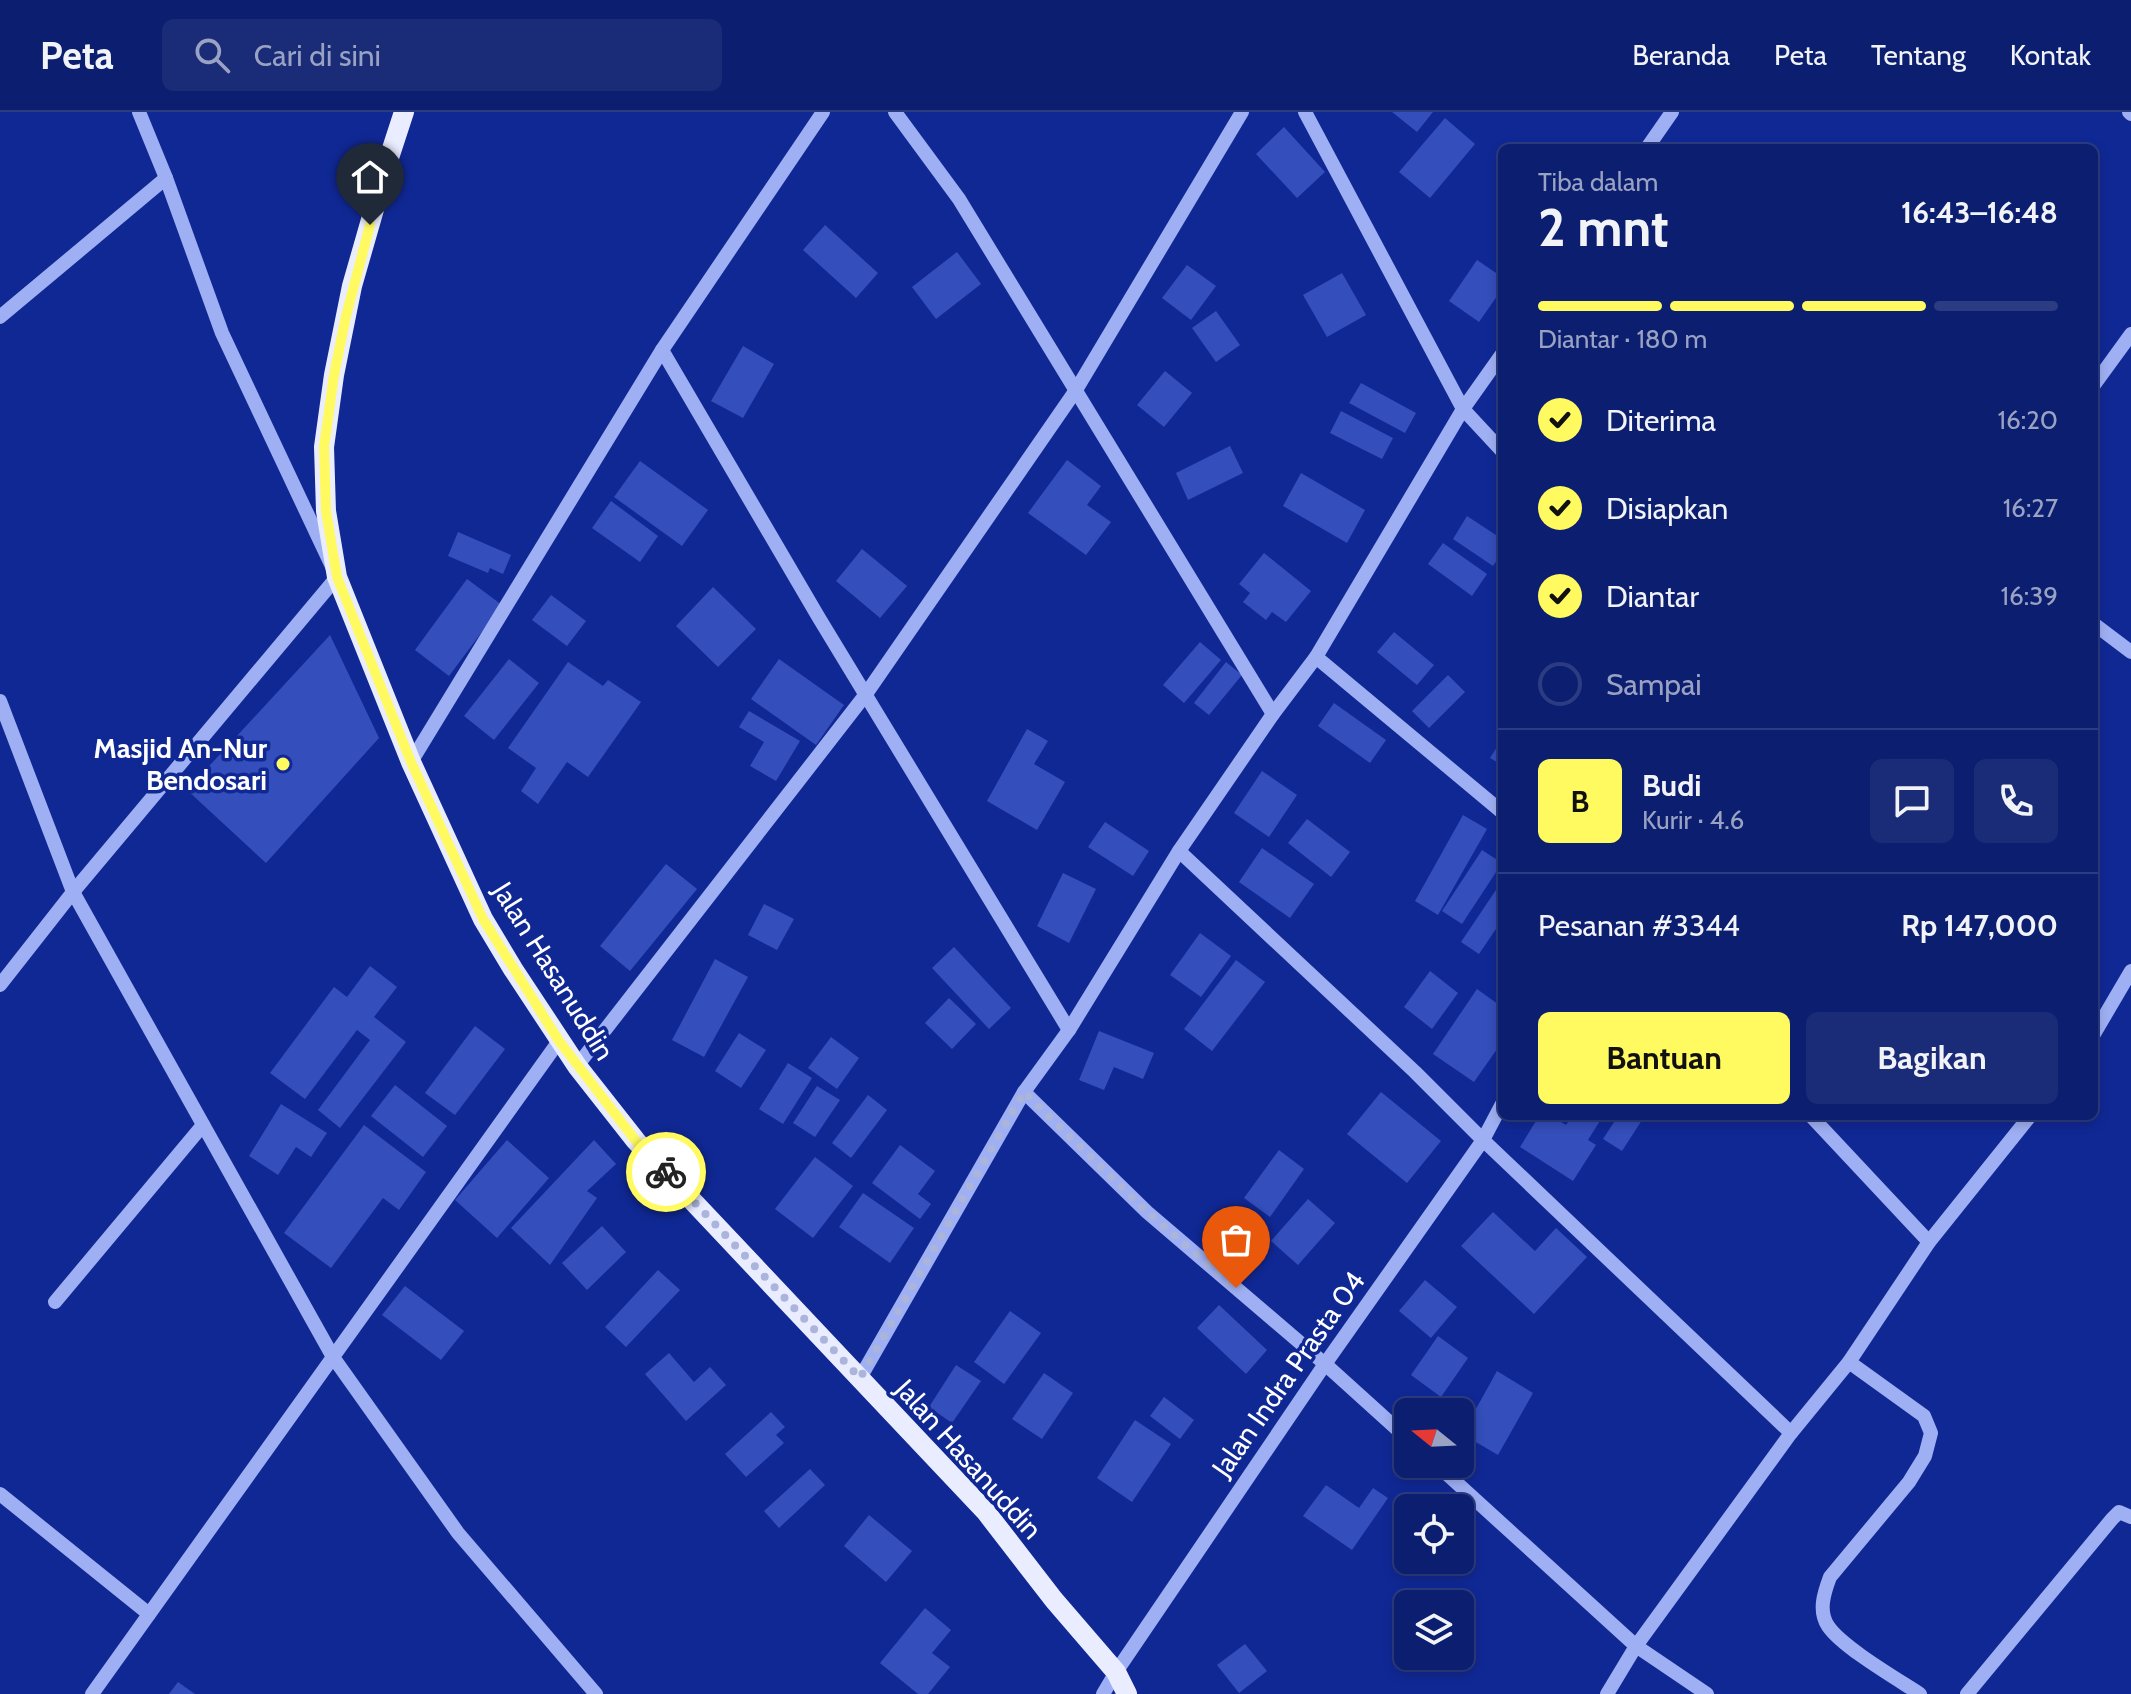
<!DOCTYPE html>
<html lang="id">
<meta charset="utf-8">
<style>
body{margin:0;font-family:Cabin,sans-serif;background:#1a2b77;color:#f1f3f6;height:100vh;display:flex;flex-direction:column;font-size:30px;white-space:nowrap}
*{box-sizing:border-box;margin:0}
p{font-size:26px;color:#9aa2c3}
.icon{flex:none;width:44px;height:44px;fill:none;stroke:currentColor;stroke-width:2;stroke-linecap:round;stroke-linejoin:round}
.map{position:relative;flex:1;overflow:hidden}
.drawer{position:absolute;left:1498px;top:32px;width:600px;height:976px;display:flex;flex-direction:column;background:#0c1e6f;border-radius:12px;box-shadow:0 4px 12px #0003,0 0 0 2px #2c3c82}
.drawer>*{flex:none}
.needle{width:52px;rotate:288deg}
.tools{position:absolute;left:1394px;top:1286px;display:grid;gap:16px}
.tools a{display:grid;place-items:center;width:80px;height:80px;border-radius:12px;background:#0c1e6f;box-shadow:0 4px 12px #0003,0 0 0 2px #2c3c82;font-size:40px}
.pin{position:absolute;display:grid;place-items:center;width:68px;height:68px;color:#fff;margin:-82px -34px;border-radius:50% 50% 50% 0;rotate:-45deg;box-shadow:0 0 8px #0007}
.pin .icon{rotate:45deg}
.courier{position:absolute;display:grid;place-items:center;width:80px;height:80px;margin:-40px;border:6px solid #fffa60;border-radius:50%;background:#fff;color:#222;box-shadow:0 2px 10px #0007}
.summary em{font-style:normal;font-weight:800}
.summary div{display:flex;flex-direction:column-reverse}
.summary{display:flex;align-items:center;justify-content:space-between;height:136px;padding:0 40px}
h1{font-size:52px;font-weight:800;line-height:60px}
.bar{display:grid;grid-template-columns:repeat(4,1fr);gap:12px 8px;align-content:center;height:96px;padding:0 40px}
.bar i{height:10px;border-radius:6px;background:#2c3c82}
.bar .on{background:#fffa60}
.bar p{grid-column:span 4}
.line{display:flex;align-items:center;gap:20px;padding:0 40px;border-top:2px solid #2c3c82}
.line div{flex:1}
.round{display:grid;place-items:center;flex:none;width:84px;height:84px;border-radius:12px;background:#1a2b77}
ol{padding:0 40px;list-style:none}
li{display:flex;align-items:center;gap:24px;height:88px}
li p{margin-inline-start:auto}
li .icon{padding:8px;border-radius:50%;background:#fffa60;color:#111;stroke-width:4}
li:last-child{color:#9aa2c3}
li i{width:44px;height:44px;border:4px solid #2c3c82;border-radius:50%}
.button{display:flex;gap:16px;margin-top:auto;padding:16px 40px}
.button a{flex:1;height:92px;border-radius:12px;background:#fffa60;color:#111;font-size:32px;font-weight:800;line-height:92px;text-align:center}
.button a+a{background:#1a2b77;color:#f1f3f6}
header{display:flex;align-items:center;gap:48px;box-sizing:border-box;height:112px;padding:0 40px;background:#0c1e6f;border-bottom:2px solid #2c3c82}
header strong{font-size:38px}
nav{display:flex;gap:44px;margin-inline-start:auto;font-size:28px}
.search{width:560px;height:72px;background:#1a2b77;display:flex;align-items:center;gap:20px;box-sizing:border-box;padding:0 28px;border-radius:12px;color:#9aa2c3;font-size:30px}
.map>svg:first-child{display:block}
.building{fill:#344ebb}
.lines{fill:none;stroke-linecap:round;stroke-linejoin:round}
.minor{stroke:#9eaff3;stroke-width:14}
.major{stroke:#eaedff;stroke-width:20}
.done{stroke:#abb4da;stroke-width:8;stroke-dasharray:0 14.4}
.route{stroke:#fffa60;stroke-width:10}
.poi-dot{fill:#fffa60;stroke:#102894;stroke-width:3}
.labels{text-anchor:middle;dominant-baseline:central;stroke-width:7;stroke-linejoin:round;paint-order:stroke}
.poi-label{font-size:28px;font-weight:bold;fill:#fff;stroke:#102894;text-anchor:end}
.street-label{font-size:28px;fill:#fff;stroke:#102894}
</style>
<header>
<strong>Peta</strong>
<div class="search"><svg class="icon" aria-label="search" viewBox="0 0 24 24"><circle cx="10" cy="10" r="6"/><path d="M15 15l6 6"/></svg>Cari di sini</div>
<nav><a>Beranda</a><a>Peta</a><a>Tentang</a><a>Kontak</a></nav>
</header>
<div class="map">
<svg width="2131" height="1582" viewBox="0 0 2131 1582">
<rect width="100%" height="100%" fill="#102894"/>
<g class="building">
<path d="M1392,0H1433L1417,20Z"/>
<path d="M1445,6L1475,32L1430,86L1399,60Z"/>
<path d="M1284,15L1325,60L1297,86L1256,42Z"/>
<path d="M825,113L878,161L856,186L803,138Z"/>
<path d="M957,140L981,172L936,207L912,175Z"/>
<path d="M1477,148L1502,165V177L1479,210L1449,189Z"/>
<path d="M1187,153L1216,174L1191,208L1162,186Z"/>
<path d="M1342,161L1366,203L1327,225L1303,183Z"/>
<path d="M1216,199L1240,233L1216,250L1192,216Z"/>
<path d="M743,234L774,252L743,306L711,289Z"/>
<path d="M1165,259L1192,281L1164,315L1137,293Z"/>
<path d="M1361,271L1416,301L1405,321L1349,291Z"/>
<path d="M1341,299L1393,326L1382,347L1330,321Z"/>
<path d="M1230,334L1243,361L1188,388L1176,361Z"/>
<path d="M1067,348L1101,374L1087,393L1111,410L1086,443L1028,401Z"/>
<path d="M640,349L708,398L682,434L614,385Z"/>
<path d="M1301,361L1365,398L1347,431L1283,394Z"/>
<path d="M611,389L658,424L640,450L592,416Z"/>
<path d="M1467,404L1502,427V441L1493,454L1453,427Z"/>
<path d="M458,420L511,443L503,462L490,456L488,461L448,444Z"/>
<path d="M1443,431L1487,462L1472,484L1428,452Z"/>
<path d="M862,437L907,474L880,506L836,469Z"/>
<path d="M1264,441L1311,479L1286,510L1272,500L1266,508L1243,490L1250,481L1239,472Z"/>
<path d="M467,467L502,493L449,564L415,538Z"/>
<path d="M713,475L756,517L718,555L676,514Z"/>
<path d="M551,483L586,509L567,534L532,508Z"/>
<path d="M1394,520L1434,553L1417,573L1377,540Z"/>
<path d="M330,523L379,626L266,751L187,678Z"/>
<path d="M1200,530L1221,548L1184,591L1163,573Z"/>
<path d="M509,547L539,571L494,628L464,604Z"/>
<path d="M779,547L844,593L816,633L751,587Z"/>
<path d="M568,550L603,574L608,568L641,590L588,665L567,650L538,692L521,679L536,656L508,636Z"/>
<path d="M1226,550L1242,563L1209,603L1194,591Z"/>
<path d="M1448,563L1465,580L1429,616L1412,599Z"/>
<path d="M1334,591L1386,628L1370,651L1318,614Z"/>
<path d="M749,599L800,629L776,669L750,654L764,630L739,615Z"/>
<path d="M1027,617L1048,629L1034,652L1065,670L1037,718L987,689Z"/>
<path d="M1502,627V653L1490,646Z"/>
<path d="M1262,659L1297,683L1269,725L1234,701Z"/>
<path d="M1463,703L1487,717L1438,803L1415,789Z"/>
<path d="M1307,707L1350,740L1331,765L1288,731Z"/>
<path d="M1105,710L1149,739L1133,764L1088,735Z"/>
<path d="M1262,736L1314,772L1290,806L1239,770Z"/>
<path d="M1482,738L1502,751L1462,812L1442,799Z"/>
<path d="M666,752L697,777L630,859L600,834Z"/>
<path d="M1063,761L1096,777L1069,831L1037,814Z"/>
<path d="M1502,769V808L1479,842L1461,830Z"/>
<path d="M764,792L794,807L777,838L748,823Z"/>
<path d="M1200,821L1231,844L1201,885L1170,863Z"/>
<path d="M954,835L1011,896L989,917L932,856Z"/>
<path d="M715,847L748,865L704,945L672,928Z"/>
<path d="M1236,848L1265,870L1212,939L1184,917Z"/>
<path d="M370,854L397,875L374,905L406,930L340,1016L318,998L370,928L357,918L305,987L270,961L334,875L347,885Z"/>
<path d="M1430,859L1458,881L1432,917L1404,895Z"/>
<path d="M1477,877L1502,895V930L1474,970L1433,942Z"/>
<path d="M949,886L976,912L952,937L925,911Z"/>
<path d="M475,914L505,937L455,1003L425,981Z"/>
<path d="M1099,919L1154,941L1143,967L1114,955L1104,978L1079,968Z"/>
<path d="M739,921L766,938L741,976L715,959Z"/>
<path d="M831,925L859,946L837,977L808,956Z"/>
<path d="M788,951L812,966L783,1012L759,997Z"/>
<path d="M395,973L447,1014L423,1045L371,1004Z"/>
<path d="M817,974L840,988L815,1025L793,1011Z"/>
<path d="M1381,980L1441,1029L1407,1071L1347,1022Z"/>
<path d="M868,983L887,998L851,1046L832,1031Z"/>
<path d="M281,992L327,1021L311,1045L296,1035L278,1063L249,1044Z"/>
<path d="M1539,1004H1551L1566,1013L1572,1004H1603L1588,1028L1596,1033L1573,1069L1520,1035Z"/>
<path d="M1618,1004H1636L1642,1008L1622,1039L1603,1027Z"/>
<path d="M364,1013L426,1060L399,1098L383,1086L331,1156L284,1121Z"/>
<path d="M507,1028L549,1066L497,1126L455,1088Z"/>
<path d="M594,1028L616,1052L587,1079L597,1086L550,1153L511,1116Z"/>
<path d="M900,1033L935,1059L918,1082L931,1092L920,1107L872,1071Z"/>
<path d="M1279,1038L1304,1057L1270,1105L1244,1086Z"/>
<path d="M815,1045L853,1074L813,1126L775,1097Z"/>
<path d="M863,1081L914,1116L890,1151L839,1115Z"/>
<path d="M1308,1087L1335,1111L1298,1153L1271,1129Z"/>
<path d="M1493,1100L1535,1139L1556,1116L1587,1145L1534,1202L1461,1134Z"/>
<path d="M602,1114L626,1140L587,1178L562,1151Z"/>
<path d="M658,1158L680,1178L626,1235L605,1215Z"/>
<path d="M1425,1168L1457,1195L1431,1226L1399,1199Z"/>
<path d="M405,1174L464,1219L441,1248L382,1203Z"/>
<path d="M1219,1193L1267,1238L1246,1262L1197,1216Z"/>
<path d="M1010,1199L1041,1221L1004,1272L974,1250Z"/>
<path d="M1438,1224L1468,1246L1441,1285L1411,1263Z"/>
<path d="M669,1241L694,1270L710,1255L726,1273L686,1309L645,1262Z"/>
<path d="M956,1253L981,1269L952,1311L929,1295Z"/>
<path d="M1497,1259L1533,1281L1498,1343L1462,1322Z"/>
<path d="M1044,1261L1073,1281L1042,1327L1012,1307Z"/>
<path d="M1164,1285L1194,1308L1180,1327L1150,1304Z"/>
<path d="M771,1300L785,1315L776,1323L784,1331L746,1365L725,1342Z"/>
<path d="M1135,1308L1171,1332L1132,1390L1097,1366Z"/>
<path d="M810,1357L825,1373L779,1416L764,1399Z"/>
<path d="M1326,1373L1359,1396L1373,1376L1388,1386L1352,1438L1303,1404Z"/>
<path d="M869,1403L912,1439L886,1470L844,1434Z"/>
<path d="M925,1496L951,1518L932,1541L950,1555L928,1582H918L880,1551Z"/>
<path d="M1245,1532L1267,1559L1239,1581L1217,1553Z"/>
<path d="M178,1570L195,1582H169Z"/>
</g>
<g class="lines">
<g class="minor">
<path d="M895,0L959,87L1273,602"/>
<path d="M1305,0L1463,297L1502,339"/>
<path d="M2129,0L2131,2"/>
<path d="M1647,36L1672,0"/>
<path d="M0,205L166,66"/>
<path d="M662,238L819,506L1069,918"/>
<path d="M2094,273L2131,222"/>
<path d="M2094,512L2131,540"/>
<path d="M1316,545L1502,700"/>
<path d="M0,589L73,780L333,1245L92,1582"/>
<path d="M411,650L662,238L823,0"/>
<path d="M1179,739L1415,960L1483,1028L1791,1321"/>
<path d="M0,873L73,780L337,465L222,221L166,66L139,0"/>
<path d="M2094,922L2131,859"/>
<path d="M559,929L333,1245L458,1421L596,1582"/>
<path d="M577,954L866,582L1076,278L1242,0"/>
<path d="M1024,980L1147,1100L1325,1252L1408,1327"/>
<path d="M1811,1004L1929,1130"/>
<path d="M55,1190L203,1013"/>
<path d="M1849,1250L1924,1304L1931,1321L1925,1344L1909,1370L1830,1465C1824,1481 1818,1499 1828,1514C1842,1535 1897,1567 1920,1582"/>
<path d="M860,1266L1024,980L1069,918L1179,739L1273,602L1316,545L1463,297L1502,242"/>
<path d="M1436,1352L1636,1534L1707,1582"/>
<path d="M0,1382L149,1502"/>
<path d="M1103,1582L1116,1560L1325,1252L1483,1028L1502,992"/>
<path d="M1607,1582L1636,1534L1791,1321L1849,1250L1929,1130L2030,1004"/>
<path d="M1967,1582L2112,1407L2119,1400L2131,1405"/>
</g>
<path class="major" d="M404,0L387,52L352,174L334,263L324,335L326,399L337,465L411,650L483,807L513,857L577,954L636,1029L986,1400L1054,1488L1116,1560L1127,1582"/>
</g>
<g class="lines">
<path class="done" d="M666,1060L860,1266L1024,980L1147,1100L1236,1176"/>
<path class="route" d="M370,113L346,204L334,263L324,335L326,399L337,465L411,650L483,807L559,929L636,1029L666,1060"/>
</g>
<circle class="poi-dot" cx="283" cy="652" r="8"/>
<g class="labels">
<g class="poi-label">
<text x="267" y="636">Masjid An-Nur<tspan x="267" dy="32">Bendosari</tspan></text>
</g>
<g class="street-label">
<text transform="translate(554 859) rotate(58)">Jalan Hasanuddin</text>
<text transform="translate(1288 1262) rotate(-55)">Jalan Indra Prasta 04</text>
<text transform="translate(969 1347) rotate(48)">Jalan Hasanuddin</text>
</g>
</g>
</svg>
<div class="tools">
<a><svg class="needle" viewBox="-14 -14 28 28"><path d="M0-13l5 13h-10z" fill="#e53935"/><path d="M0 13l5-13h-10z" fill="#9aa2c3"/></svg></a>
<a><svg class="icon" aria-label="locate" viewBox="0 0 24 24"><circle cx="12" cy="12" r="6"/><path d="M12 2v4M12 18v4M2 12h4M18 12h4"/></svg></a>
<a><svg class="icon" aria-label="layers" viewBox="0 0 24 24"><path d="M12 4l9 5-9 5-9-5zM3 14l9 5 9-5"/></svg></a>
</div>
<div class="pin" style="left:1236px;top:1176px;background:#ea580c"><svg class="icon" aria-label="bag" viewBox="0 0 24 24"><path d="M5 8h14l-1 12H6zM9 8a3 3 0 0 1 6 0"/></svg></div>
<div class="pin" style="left:370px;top:113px;background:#1f2937"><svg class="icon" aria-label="home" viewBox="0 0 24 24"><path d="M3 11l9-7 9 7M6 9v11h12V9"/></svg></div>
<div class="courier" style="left:666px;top:1060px"><svg class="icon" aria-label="bike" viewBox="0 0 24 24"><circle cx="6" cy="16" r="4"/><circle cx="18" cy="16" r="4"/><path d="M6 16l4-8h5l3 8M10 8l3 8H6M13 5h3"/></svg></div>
<section class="drawer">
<div class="summary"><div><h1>2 mnt</h1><p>Tiba dalam</p></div><em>16:43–16:48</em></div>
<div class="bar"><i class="on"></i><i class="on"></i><i class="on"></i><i></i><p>Diantar · 180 m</p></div>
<ol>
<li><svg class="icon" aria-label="check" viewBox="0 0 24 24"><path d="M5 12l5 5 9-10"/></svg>Diterima<p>16:20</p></li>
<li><svg class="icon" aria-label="check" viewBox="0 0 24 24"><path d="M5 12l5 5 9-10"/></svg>Disiapkan<p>16:27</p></li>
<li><svg class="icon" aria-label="check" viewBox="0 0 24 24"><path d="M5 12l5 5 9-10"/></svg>Diantar<p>16:39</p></li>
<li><i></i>Sampai</li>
</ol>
<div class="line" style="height:144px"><b class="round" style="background:#fffa60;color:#111">B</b><div><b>Budi</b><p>Kurir · 4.6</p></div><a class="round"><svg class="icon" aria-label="chat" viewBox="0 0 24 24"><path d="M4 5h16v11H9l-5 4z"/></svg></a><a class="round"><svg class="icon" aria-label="phone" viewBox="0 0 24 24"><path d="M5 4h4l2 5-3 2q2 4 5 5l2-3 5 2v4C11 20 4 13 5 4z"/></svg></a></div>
<div class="line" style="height:104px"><div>Pesanan #3344</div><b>Rp 147,000</b></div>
<div class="button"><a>Bantuan</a><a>Bagikan</a></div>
</section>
</div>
